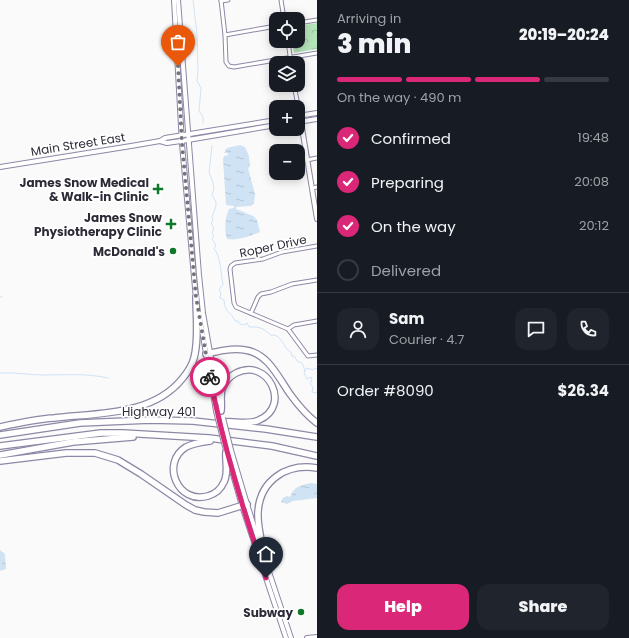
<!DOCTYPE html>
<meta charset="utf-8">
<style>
body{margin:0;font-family:Poppins,sans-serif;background:#20242c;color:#f1f3f6;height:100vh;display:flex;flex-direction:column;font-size:15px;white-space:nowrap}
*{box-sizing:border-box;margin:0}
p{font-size:13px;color:#9ea1a6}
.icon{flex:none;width:22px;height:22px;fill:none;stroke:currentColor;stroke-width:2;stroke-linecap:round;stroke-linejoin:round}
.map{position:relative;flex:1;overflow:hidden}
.side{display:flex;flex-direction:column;background:#171b24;width:312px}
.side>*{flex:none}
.buttons{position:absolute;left:269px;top:12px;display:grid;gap:8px}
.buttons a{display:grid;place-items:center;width:36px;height:36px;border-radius:8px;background:#171b24;box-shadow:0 2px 10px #0003;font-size:20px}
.pin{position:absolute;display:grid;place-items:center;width:34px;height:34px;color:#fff;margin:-41px -17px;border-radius:50% 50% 50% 0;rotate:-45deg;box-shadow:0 0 4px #0007}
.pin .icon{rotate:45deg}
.courier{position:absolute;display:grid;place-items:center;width:40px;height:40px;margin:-20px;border:3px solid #db2777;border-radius:50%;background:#fff;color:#222;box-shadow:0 1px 5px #0007}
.head em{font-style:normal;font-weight:800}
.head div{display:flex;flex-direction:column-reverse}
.head{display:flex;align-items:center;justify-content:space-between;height:68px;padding:0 20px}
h1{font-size:26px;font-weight:800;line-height:30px}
.bar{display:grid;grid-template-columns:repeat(4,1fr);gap:6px 4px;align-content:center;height:48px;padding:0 20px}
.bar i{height:5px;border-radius:3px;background:#363941}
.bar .on{background:#db2777}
.bar p{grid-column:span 4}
.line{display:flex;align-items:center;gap:10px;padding:0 20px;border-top:1px solid #363941}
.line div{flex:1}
.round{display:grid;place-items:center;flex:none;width:42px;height:42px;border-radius:12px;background:#20242c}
ol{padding:0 20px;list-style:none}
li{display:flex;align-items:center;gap:12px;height:44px}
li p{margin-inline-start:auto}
li .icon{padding:4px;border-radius:50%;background:#db2777;color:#fff;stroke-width:4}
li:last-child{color:#9ea1a6}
li i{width:22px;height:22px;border:2px solid #363941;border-radius:50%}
.primary-button{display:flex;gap:8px;margin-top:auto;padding:8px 20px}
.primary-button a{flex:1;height:46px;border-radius:12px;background:#db2777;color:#fff;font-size:16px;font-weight:800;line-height:46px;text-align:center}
.primary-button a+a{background:#20242c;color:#f1f3f6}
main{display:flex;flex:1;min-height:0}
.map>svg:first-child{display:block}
.park{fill:url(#park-crowns)}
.water{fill:url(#water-ripples)}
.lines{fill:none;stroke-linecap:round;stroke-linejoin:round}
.stream{stroke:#d0e3f5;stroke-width:1}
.street-casing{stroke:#8e87a5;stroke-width:5}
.secondary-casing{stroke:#8e87a5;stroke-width:6}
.highway-casing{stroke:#8e87a5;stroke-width:8}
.street{stroke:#fff;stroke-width:3}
.secondary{stroke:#fff;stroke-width:4}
.highway{stroke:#fff;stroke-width:5.5}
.secondary-bridge-casing{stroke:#8e87a5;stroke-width:6;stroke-linecap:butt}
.secondary-bridge{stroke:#fff;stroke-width:4}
.done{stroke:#75737c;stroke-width:4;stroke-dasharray:0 7.2}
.route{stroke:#db2777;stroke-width:5}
.poi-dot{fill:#0f782b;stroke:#fff;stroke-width:1.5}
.labels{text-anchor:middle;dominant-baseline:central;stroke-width:3.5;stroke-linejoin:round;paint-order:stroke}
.street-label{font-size:12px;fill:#2e2b38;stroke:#fff}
.poi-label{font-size:12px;font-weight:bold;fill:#2e2b38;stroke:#fff;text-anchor:end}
</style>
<main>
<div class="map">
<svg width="317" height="638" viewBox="0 0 317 638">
<defs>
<pattern id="park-crowns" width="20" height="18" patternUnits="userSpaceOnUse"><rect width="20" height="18" fill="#b5e3ba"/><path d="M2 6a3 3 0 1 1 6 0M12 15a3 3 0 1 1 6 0" fill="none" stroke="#9cc3a1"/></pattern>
<pattern id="water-ripples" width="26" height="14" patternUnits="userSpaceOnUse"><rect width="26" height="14" fill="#d0e3f5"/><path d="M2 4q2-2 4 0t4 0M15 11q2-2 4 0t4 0" fill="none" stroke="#b3c3d3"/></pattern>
</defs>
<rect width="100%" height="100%" fill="#fafafa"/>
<path class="park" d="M317,23V49L294,53L292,41H298V26Z"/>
<g class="water">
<path d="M240,145L245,147L249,156L250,166L248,168L255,194L254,204L250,206L236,207V209L253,216L257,220L260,232C250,236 238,241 227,239C224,230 225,217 229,209L234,208V206L226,205L223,159L224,156L228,155V153H224L227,148Z"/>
<path d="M311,483L317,484V498L293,501L287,504L281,502L283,498L287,496L290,497C294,486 301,485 311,483Z"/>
<path d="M0,550L5,554L6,569L0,571Z"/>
</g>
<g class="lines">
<g class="stream">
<path d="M193,0L197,34L198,71L197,81L201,88L199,111L203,117V123"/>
<path d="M212,146L209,173L212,179L214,188L212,195L216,202V206L212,217L213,221L211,223L214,228L212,233L214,237L212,239L216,245L214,249C220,253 221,275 223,284L219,290L221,292L220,298L224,300C225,314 231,311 235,321H238L240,324L244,325L247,323L249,327H257L263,329L271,335C283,334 282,348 291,352L292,356L295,357L297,361L302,363L305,370L304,373L307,379L311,377L312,379L310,384L313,387L312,392L317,393"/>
<path d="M0,297H2"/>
<path d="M306,370L307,368L313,370L315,368L317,369"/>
<path d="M0,373C15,372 29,375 43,375C65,375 86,373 108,378"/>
</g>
<g class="street-casing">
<g id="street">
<path d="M221,0L225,35L226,62L229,66L234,67L317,53"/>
<path d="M281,0L284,19"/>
<path d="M221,1L228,0"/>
<path d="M298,23L317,20"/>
<path d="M225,35L276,26"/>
<path d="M288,41L291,63"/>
<path d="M294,85L300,116"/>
<path d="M307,160L317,158"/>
<path d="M313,188L317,187"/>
<path d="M317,246L282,252L263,259L235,263L231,266L230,269L234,303L236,307L288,329L308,356L317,355"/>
<path d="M251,313L258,297L261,294L271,292L292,284L317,280"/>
<path d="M288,329L294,325L317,321"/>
</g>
</g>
<g class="secondary-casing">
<g id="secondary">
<path d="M174,0L182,144L196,299"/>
<path d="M178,0L199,275L203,313L219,402"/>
<path d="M298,116L317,113"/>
<path d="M300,116L317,219"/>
<path d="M298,122L317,119"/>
<path d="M160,141L167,143L188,140L276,125"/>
<path d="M0,167L131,146L160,141L165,138L276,120"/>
<path d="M199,313L216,411"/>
<path d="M224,443L242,506L286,638"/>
<path d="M231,450L247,504L260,545"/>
<path d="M264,557L291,638"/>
<path d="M307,638L317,637"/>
</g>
</g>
<g class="highway-casing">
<g id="highway">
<path d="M206,354C219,351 232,348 245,350C268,353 278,377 290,394C298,405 306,415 317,423"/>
<path d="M221,411C222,403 220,396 222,389C225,382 230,376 236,373C268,357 292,406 259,420C249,425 236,421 225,422"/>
<path d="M0,427C18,423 36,419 54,418C97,413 152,416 182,379C187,373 192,366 194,358C199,339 196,317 196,297"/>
<path d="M0,435L80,423L150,420L193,421L266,429L317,437"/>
<path d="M210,441C202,442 194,443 186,447C160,463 178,505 208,496C215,494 221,489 224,482C229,472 225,462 226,452"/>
<path d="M0,446L101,433H123L209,438L272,446L317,456"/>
<path d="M0,455L73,442L133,437"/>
<path d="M0,461L66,453H95L118,460L141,474L186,505L195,510L204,512L218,513L247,504"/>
<path d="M265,558C262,543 257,527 258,512C260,480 287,463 317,468"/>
</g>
</g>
<use href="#street" class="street"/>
<use href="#secondary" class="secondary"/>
<use href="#highway" class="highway"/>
<g class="secondary-bridge-casing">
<g id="secondary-bridge">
<path d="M216,411L224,443"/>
<path d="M223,418L231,450"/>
</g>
</g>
<use href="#secondary-bridge" class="secondary-bridge"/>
</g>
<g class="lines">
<path class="done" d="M178,66L182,144L196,297L210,377"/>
<path class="route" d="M210,377C223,446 244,512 266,578"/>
</g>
<g class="poi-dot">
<path d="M156 183h4v4h4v4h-4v4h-4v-4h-4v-4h4z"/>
<path d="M169 218h4v4h4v4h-4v4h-4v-4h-4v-4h4z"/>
<circle cx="173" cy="251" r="4"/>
<circle cx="301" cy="612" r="4"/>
</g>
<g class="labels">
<g class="street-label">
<text transform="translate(78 144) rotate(-9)">Main Street East</text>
<text transform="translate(273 246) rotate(-12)">Roper Drive</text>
<text x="159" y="411">Highway 401</text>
</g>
<g class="poi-label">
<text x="149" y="182">James Snow Medical<tspan x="149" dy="14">&amp; Walk-in Clinic</tspan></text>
<text x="162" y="217">James Snow<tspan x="162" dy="14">Physiotherapy Clinic</tspan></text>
<text x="165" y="251">McDonald's</text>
<text x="293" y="612">Subway</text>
</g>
</g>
</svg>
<div class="buttons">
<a><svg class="icon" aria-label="locate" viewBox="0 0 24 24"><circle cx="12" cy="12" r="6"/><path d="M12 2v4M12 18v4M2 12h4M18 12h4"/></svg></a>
<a><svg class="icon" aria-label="layers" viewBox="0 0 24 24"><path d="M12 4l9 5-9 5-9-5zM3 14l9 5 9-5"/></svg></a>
<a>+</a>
<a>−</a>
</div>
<div class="pin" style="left:178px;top:66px;background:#ea580c"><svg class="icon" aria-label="bag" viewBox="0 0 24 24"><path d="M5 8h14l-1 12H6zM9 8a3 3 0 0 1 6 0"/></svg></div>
<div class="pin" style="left:266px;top:578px;background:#1f2937"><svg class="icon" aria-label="home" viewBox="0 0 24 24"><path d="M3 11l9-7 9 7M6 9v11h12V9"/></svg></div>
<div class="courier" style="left:210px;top:377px"><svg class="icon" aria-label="bike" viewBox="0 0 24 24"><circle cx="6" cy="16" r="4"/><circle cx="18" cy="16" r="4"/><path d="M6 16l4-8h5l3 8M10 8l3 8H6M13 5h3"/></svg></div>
</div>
<section class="side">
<div class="head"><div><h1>3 min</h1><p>Arriving in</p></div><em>20:19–20:24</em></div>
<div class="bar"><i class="on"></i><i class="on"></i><i class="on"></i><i></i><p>On the way · 490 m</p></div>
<ol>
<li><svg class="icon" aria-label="check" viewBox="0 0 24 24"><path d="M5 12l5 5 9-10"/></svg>Confirmed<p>19:48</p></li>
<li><svg class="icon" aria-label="check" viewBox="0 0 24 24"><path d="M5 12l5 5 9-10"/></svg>Preparing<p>20:08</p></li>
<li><svg class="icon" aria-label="check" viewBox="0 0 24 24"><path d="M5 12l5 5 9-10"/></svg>On the way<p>20:12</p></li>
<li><i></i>Delivered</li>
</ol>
<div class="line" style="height:72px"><a class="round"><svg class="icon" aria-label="person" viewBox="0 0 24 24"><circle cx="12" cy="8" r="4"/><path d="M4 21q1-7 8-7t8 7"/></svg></a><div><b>Sam</b><p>Courier · 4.7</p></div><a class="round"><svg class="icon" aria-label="chat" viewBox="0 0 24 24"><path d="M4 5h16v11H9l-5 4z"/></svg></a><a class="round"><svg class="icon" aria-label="phone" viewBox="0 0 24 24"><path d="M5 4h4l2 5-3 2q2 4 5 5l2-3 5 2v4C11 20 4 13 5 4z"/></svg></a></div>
<div class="line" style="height:52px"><div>Order #8090</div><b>$26.34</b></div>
<div class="primary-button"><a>Help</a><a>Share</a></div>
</section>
</main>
